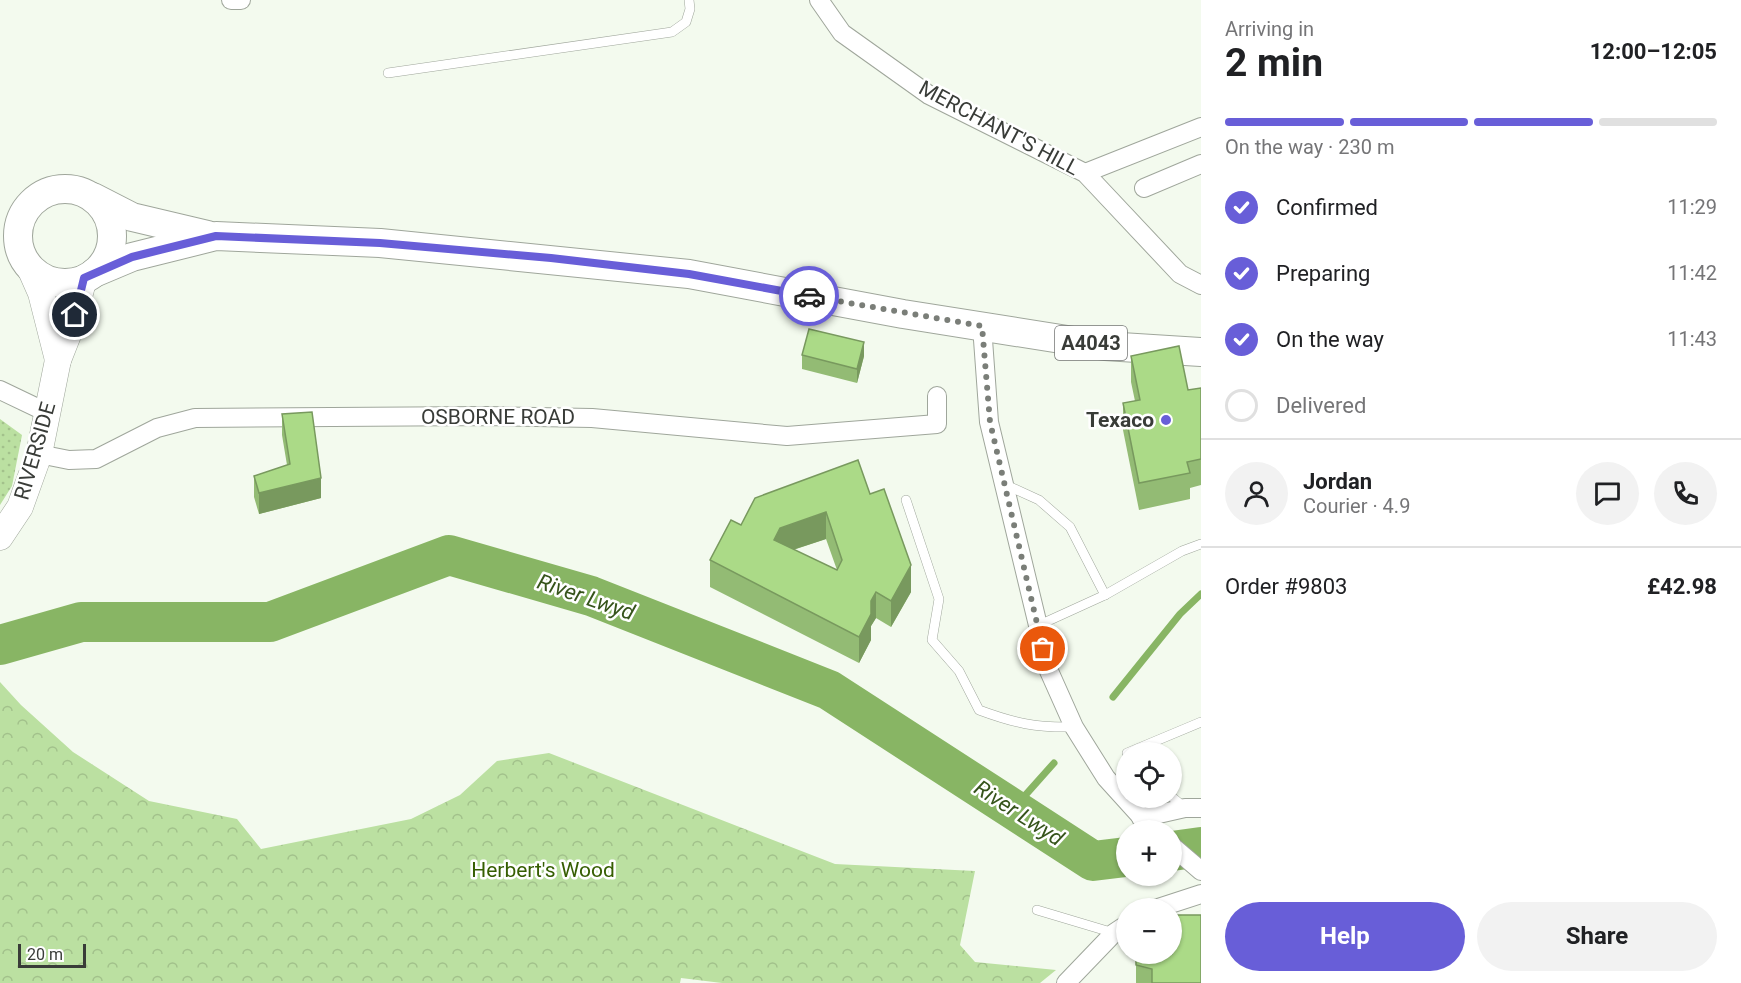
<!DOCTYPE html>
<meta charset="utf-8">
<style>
body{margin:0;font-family:Roboto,sans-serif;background:#f2f2f2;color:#202124;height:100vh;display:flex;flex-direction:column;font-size:22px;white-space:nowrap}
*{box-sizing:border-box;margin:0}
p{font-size:20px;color:#757577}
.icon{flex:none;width:33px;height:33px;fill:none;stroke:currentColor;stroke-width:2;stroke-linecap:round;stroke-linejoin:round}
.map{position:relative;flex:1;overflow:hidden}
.side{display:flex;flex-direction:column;background:#fff;width:540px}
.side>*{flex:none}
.controls{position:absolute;left:1116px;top:742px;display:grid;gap:12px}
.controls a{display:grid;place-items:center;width:66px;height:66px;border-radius:50%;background:#fff;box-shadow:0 2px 4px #0004;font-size:30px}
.scale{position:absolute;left:18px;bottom:15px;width:68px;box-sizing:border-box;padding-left:6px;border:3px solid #393c38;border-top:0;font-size:16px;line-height:21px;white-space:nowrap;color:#393c38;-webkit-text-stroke:4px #fff;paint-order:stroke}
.pin{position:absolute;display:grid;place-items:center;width:51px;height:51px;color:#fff;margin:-26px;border:3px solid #fff;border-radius:50%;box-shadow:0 2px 6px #0007}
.courier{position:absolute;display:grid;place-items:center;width:60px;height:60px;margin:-30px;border:4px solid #685ed8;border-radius:50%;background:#fff;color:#222;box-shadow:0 2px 8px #0007}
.summary em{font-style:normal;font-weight:700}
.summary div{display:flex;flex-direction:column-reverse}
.summary{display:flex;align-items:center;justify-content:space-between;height:102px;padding:0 24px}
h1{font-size:39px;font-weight:700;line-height:45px}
.bar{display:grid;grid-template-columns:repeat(4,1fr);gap:9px 6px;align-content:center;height:72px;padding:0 24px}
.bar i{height:8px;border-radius:4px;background:#e0e0e0}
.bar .current{background:#685ed8}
.bar p{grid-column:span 4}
.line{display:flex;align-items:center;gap:15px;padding:0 24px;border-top:2px solid #e0e0e0}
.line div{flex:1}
.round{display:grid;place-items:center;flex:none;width:63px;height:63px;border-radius:32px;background:#f2f2f2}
ol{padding:0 24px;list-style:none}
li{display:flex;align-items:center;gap:18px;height:66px}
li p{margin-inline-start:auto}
li .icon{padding:6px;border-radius:50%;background:#685ed8;color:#fff;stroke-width:4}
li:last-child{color:#757577}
li i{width:33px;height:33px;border:3px solid #e0e0e0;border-radius:50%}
.cta{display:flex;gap:12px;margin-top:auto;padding:12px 24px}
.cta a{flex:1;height:69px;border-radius:36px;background:#685ed8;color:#fff;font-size:24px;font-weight:700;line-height:69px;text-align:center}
.cta a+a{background:#f2f2f2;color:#202124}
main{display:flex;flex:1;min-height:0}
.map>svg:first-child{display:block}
.grass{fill:url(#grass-dots)}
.forest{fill:url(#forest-crowns)}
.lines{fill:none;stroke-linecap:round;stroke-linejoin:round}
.stream{stroke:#88b564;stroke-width:7}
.river{stroke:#88b564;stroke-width:40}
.lane-casing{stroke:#9fa69b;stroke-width:10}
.street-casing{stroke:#9fa69b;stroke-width:20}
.secondary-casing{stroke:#9fa69b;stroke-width:27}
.primary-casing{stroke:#9fa69b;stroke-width:30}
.lane{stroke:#fff;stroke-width:9}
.street{stroke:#fff;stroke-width:18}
.secondary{stroke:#fff;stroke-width:26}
.primary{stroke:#fff;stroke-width:28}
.wall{fill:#93bb74;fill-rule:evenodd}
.shaded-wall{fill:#78995e}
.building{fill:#abda87;stroke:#78995e;stroke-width:1.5;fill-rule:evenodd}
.done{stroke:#7a7e78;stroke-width:6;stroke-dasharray:0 10.8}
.route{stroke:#685ed8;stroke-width:8}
.poi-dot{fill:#685ed8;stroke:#fff;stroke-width:2}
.labels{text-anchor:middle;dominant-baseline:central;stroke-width:5;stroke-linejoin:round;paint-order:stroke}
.shield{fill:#fff;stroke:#747674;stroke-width:1.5}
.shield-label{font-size:20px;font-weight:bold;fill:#393c38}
.street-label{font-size:21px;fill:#393c38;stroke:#fff}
.poi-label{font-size:21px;font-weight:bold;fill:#393c38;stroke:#fff;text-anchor:end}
.park-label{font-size:21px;fill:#365e02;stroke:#fff}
.water-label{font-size:22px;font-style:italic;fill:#36541b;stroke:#fff}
</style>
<main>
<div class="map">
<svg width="1201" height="983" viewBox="0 0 1201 983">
<defs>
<pattern id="grass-dots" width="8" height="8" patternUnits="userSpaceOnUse" patternTransform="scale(1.5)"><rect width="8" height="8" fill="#bbe0a1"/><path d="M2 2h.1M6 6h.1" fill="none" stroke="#a2c18b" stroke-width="1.8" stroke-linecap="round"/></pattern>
<pattern id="forest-crowns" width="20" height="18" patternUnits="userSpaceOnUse" patternTransform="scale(1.5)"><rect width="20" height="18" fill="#bbe0a1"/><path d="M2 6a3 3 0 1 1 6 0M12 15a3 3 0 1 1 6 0" fill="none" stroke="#a2c18b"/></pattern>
</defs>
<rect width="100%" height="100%" fill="#f3faee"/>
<path class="grass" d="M0,419L22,435L12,486L0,505Z"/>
<path class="forest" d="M0,682L21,705L73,752L149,801L237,819L261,849L411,819L460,795L497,761L549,753L835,864L975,871L960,945L975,962L1056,970L1040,983H722L681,978L680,983H0Z"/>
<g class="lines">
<g class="stream">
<path d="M1113,697L1180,614L1201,594"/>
<path d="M1013,809L1054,763"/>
</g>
<g class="river">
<path d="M0,645L81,622H270L449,555L591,596L829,690L1093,861L1126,857"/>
<path d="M1172,851L1201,847"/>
</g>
<g class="lane-casing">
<g id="lane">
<path d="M388,73L672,32L686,22L690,9L689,0"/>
<path d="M1006,485L1039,500L1070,527L1105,595"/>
<path d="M906,500L939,599L932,640L959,671L979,710C1014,723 1036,728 1074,727"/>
<path d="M1037,626L1105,595L1182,551L1201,544"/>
<path d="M1127,753L1201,722"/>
<path d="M1172,797L1185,808"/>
<path d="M1037,910L1114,933"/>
</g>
</g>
<g class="street-casing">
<g id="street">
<path d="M231,0H241"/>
<path d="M819,0L842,33L929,95L1085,173L1180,274L1201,285"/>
<path d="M1085,173L1201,127"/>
<path d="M1144,188L1201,164"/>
<path d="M982,326L989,422L1049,671L1074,727L1106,778L1154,831"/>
<path d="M0,390L48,413"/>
<path d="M39,454L69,460L96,459L157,428L195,418L488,416L592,418L787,436L937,424V396"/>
<path d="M1141,818L1185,808H1201"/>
<path d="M1172,846L1201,871"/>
<path d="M1155,909L1201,894"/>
<path d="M1066,983L1114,933L1126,925"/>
</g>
</g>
<g class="secondary-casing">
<g id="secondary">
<path d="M30,268L41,293L58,360"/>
<path d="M0,537L20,507L39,454L58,360L71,327L84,278"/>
</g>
</g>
<g class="primary-casing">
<g id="primary">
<circle cx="65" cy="236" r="47"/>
<path d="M93,197L132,217L208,235"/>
<path d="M94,273L132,257L216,236L380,243L689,274L903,314L1105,346L1201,352"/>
</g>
</g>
<use href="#lane" class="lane"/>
<use href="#street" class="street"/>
<use href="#secondary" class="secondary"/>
<use href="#primary" class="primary"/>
</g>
<g class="wall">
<path d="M802,355L864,356L857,383L802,369Z"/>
<path d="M1131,356L1188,390L1201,388V485L1190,488V499L1139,510L1123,430V403L1135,401L1131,382Z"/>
<path d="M282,414L321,498L259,514L254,497V476L287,465L282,435Z"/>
<path d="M870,494L911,592L891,627L876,618L871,626V640L859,663L710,587V560ZM826,539L837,570L793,550Z"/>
<path d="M1136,954L1201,983H1136Z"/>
</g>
<g class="shaded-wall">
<path d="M864,342V356L857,383V369Z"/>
<path d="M321,478V498L259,514V493Z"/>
<path d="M826,512V539L780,554L774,540L780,528Z"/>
<path d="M911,565V592L891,627V601Z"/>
<path d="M876,592V618L871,626V640L859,663V637L871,601Z"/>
</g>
<g class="building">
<path d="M809,329L864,342L857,369L802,355Z"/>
<path d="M1179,346L1188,390L1201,388V459L1187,462L1190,473L1139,483L1123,403L1140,400L1131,356Z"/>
<path d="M312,412L321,478L259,493L254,476L290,464L282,414Z"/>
<path d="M858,460L870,494L884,489L911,565L891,601L876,592L871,601V614L859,637L710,560L731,520L741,525L755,498ZM826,512L842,560L837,570L774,540L780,528Z"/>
<path d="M1172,915H1201V983H1152V969L1136,965V954H1172Z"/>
</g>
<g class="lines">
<path class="done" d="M809,296L982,326L990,422L1043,649"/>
<path class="route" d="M75,315L84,278L132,257L216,236L380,243L551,258L689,274L809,296"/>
</g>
<circle class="poi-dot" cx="1166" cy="420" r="6"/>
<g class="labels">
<rect class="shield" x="1055" y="326" width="72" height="34" rx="4.5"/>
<g class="shield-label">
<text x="1091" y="343">A4043</text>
</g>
<g class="street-label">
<text transform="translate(999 128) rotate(28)">MERCHANT'S HILL</text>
<text x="498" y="417">OSBORNE ROAD</text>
<text transform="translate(35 451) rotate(-74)">RIVERSIDE</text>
</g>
<g class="poi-label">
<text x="1154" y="420">Texaco</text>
</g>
<g class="park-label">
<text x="543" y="870">Herbert's Wood</text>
</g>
<g class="water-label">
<text transform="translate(586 597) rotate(19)">River Lwyd</text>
<text transform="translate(1019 813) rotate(33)">River Lwyd</text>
</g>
</g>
</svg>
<div class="controls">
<a><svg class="icon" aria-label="locate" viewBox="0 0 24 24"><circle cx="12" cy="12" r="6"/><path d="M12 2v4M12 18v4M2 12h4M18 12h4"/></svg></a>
<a>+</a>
<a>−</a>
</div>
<div class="scale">20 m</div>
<div class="pin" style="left:1043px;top:649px;background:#ea580c"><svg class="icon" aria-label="bag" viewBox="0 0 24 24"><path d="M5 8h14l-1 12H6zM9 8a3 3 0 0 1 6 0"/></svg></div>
<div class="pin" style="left:75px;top:315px;background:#1f2937"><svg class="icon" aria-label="home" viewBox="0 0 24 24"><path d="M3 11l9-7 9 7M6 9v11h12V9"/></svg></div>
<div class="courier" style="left:809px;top:296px"><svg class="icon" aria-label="car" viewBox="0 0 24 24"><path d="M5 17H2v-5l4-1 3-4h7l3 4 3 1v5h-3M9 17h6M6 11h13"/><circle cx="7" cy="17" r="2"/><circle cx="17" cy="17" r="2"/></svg></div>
</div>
<section class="side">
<div class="summary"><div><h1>2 min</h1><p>Arriving in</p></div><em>12:00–12:05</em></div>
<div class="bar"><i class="current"></i><i class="current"></i><i class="current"></i><i></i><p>On the way · 230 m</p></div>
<ol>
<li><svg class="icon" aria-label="check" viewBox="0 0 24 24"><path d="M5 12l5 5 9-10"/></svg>Confirmed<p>11:29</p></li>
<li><svg class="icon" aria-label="check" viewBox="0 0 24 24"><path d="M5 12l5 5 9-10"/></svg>Preparing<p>11:42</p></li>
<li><svg class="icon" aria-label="check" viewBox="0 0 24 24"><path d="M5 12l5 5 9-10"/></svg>On the way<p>11:43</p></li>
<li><i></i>Delivered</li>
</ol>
<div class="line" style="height:108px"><a class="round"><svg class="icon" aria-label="person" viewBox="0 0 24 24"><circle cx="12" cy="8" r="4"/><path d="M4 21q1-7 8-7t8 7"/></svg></a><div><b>Jordan</b><p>Courier · 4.9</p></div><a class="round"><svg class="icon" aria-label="chat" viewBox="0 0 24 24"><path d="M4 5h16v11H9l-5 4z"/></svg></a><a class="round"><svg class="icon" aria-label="phone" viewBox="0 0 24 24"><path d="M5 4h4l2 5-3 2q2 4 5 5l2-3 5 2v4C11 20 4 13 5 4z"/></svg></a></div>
<div class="line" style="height:78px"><div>Order #9803</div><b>£42.98</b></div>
<div class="cta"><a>Help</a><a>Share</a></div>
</section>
</main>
